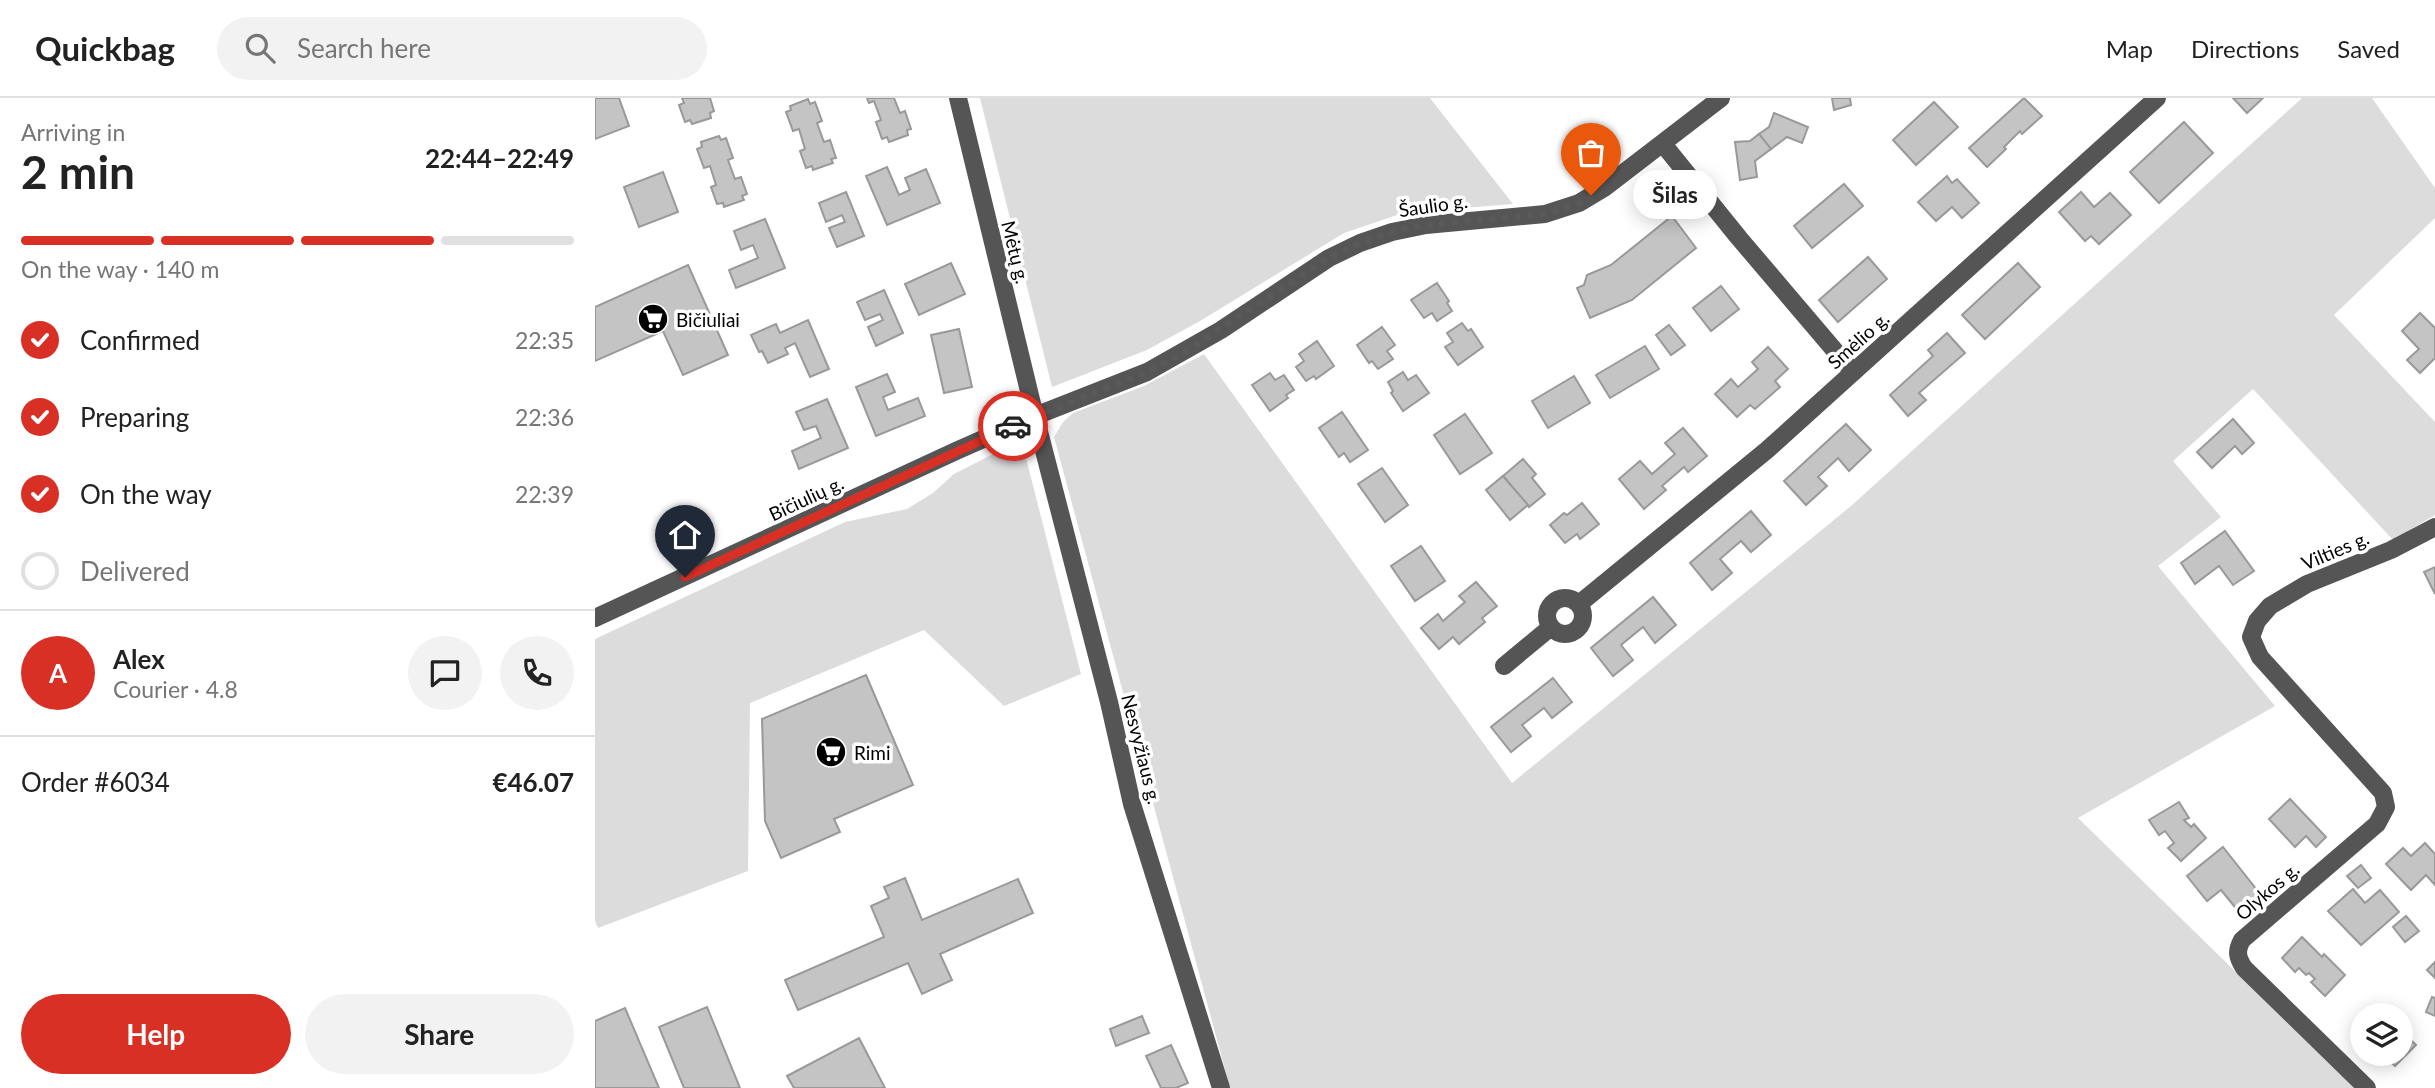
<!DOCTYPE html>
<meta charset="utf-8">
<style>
body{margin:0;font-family:Lato,sans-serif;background:#f2f2f2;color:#222;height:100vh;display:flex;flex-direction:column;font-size:26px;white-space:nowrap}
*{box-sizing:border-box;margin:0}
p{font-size:23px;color:#767676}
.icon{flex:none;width:38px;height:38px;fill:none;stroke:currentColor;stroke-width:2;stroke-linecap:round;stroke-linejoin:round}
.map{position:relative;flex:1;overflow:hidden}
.drawer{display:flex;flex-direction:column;background:#fff;width:595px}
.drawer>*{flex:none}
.controls{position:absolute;left:1755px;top:905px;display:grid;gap:14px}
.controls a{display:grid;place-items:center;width:63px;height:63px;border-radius:50%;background:#fff;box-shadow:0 4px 18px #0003;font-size:35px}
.pin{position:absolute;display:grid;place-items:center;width:60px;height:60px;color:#fff;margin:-72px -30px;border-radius:50% 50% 50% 0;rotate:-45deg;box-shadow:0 0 7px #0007}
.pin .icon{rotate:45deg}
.courier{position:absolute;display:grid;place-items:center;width:70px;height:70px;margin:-35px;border:5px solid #d93025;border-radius:50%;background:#fff;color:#222;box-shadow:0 2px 9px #0007}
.bubble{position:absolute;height:49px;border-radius:24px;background:#fff;box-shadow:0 4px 18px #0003;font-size:23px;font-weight:700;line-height:49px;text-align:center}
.headline em{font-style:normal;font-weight:700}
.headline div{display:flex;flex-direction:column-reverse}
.headline{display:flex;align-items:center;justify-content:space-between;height:119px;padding:0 21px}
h1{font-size:46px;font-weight:700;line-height:52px}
.bar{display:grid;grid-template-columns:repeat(4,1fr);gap:10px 7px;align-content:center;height:84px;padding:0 21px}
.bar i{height:9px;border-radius:5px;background:#e0e0e0}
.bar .selected{background:#d93025}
.bar p{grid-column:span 4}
.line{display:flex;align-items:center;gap:18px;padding:0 21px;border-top:2px solid #e0e0e0}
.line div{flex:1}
.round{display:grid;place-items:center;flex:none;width:74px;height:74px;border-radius:37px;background:#f2f2f2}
ol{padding:0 21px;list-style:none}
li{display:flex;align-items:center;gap:21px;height:77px}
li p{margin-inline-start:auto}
li .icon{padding:7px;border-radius:50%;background:#d93025;color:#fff;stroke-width:4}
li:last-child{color:#767676}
li i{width:38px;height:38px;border:4px solid #e0e0e0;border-radius:50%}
.primary-button{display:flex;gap:14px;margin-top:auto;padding:14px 21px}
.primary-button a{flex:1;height:80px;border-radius:42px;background:#d93025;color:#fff;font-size:28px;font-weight:700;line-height:80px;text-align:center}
.primary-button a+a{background:#f2f2f2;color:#222}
header{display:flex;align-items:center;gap:42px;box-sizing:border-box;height:98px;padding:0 35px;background:#fff;border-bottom:2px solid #e0e0e0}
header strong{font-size:33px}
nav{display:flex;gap:38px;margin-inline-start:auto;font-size:24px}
.search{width:490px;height:63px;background:#f2f2f2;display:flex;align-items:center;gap:18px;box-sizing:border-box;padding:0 24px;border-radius:38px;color:#767676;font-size:26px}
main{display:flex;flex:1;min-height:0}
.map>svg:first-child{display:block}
.green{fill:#dcdcdc}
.building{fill:#c4c4c4;stroke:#999;stroke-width:2}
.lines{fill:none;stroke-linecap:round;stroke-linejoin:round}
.minor{stroke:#555;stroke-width:18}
.done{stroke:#595959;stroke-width:7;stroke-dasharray:0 12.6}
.route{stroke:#d93025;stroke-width:9}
.labels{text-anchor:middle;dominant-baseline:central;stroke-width:7;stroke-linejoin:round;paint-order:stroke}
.street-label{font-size:19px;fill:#000;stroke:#fff}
.poi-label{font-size:19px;fill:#000;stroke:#fff;text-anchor:start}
</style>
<header>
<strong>Quickbag</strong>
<div class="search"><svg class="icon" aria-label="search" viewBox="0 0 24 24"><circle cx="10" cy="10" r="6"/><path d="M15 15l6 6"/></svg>Search here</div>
<nav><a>Map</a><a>Directions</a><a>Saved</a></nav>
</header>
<main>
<section class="drawer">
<div class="headline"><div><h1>2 min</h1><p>Arriving in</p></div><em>22:44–22:49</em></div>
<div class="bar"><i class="selected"></i><i class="selected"></i><i class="selected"></i><i></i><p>On the way · 140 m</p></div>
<ol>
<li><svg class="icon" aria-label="check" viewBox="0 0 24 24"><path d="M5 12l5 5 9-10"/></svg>Confirmed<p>22:35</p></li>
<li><svg class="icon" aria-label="check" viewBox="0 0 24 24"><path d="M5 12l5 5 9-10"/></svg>Preparing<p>22:36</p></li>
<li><svg class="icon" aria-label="check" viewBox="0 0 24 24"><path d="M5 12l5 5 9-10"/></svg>On the way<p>22:39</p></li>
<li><i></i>Delivered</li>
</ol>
<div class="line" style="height:126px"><b class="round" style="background:#d93025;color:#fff">A</b><div><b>Alex</b><p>Courier · 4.8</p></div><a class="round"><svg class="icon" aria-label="chat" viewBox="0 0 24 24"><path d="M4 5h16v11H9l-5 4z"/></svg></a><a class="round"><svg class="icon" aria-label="phone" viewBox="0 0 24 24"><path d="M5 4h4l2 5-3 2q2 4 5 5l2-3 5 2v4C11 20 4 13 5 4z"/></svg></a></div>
<div class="line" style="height:91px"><div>Order #6034</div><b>€46.07</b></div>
<div class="primary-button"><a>Help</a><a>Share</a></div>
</section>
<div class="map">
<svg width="1840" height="990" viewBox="0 0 1840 990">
<rect width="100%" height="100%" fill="#fff"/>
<g class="green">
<path d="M385,0H835L918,106L808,115L749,135L605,223L552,252L457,289Z"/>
<path d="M1707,0H1777L1840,90V120L1739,217L1840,324V417L1798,442L1658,291L1578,363L1626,419L1563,468L1680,608L1483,720L1760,990H635L459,339L468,324L478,315L549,288L609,256L917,685L1256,408Z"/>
<path d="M410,350L422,351L430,356L486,576L409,608L329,532L155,605L153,773L3,830L0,823V541L250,424L312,411L338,395L359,376Z"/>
</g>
<g class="building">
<path d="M0,0H24L34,28L0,41Z"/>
<path d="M87,0H115L119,13L115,15L116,20L97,26L95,22L90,24L84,7L89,5Z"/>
<path d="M272,0H299L305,15L310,13L316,31L312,32L313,37L294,44L292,39L287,41L281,24L286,22L279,3L274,5Z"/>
<path d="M1237,0H1255L1256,7L1239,12Z"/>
<path d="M1429,0L1447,18L1427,36L1425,33L1409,49L1411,51L1392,69L1374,50Z"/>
<path d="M1638,0H1668L1652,15Z"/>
<path d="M213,1L215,6L220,4L227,23L222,25L229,44L235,42L241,60L236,61L238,65L218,72L217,68L211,70L205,53L210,51L204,31L198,33L191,14L196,12L195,8Z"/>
<path d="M1339,4L1363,29L1321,67L1298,42Z"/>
<path d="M1179,15L1213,29L1207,45L1192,39L1176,51L1164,36L1174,29Z"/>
<path d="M1589,24L1618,55L1564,105L1535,74Z"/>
<path d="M1164,36L1176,51L1160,63L1162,79L1145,82L1140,44L1155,43Z"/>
<path d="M124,38L126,42L131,40L138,60L133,62L140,81L146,79L152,96L147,98L149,102L129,109L128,105L122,106L116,89L121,87L115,68L109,70L102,51L107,49L106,44Z"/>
<path d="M292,69L304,97L315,92L310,80L331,71L345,105L292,127L271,78Z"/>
<path d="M68,74L83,114L44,129L29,89Z"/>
<path d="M1352,78L1357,85L1362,81L1384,105L1367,120L1357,109L1341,123L1323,104Z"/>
<path d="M1249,86L1268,108L1217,150L1199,128Z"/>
<path d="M251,94L269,138L242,149L234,130L250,124L247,117L231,124L224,105Z"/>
<path d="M1486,94L1499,109L1515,95L1536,117L1504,146L1496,138L1490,143L1464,114Z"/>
<path d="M1077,118L1101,150L1037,202L995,220L982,190L989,187L992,177L1016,167Z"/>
<path d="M170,121L190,170L141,190L134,172L163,160L158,147L146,152L139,133Z"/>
<path d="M1273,159L1292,181L1243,224L1224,202Z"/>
<path d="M356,165L370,196L324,217L310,186Z"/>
<path d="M1423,165L1445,189L1390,241L1367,217Z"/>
<path d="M93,167L133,257L88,277L68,233L0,263V209Z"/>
<path d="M842,185L854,203L852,205L857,213L842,223L837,215L829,220L816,202Z"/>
<path d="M1126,188L1144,211L1116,233L1098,210Z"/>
<path d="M289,192L308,235L281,248L273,229L288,222L285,216L270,222L262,204Z"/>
<path d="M1825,215L1840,230V260L1825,275L1812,262L1824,251L1807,233Z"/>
<path d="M213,222L234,271L215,279L200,245L190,250L193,256L173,265L167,253L164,254L156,237L181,226L185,235Z"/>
<path d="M867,225L873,233L876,231L888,249L863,267L850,249L858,244L852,235Z"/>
<path d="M1074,227L1090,247L1076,257L1061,237Z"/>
<path d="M787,229L800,247L792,253L798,261L783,271L777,263L774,265L762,247Z"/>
<path d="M364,231L377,289L349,295L336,237Z"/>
<path d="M1352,235L1370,255L1324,295L1331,302L1313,318L1295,297L1338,258L1333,252Z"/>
<path d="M722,243L739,268L721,281L719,278L711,283L701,269L709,263L704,256Z"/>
<path d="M1050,248L1064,271L1015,300L1001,277Z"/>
<path d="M1173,249L1193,271L1180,283L1185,289L1160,311L1155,307L1142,319L1120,296L1136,281L1143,289L1163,271L1157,264Z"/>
<path d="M808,274L813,282L821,277L834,295L808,313L796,295L798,293L793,284Z"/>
<path d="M675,275L680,282L689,277L699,292L691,297L693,300L675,313L657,287Z"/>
<path d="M292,276L300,294L288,299L293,312L323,300L330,318L281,338L261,289Z"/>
<path d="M979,278L995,305L953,330L937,303Z"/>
<path d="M232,301L253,350L204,371L197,353L226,340L221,328L209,332L201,314Z"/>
<path d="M747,314L773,352L755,364L749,355L744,359L724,330Z"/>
<path d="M870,316L897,355L865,376L839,337Z"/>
<path d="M1638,321L1659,345L1647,356L1640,348L1617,370L1602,354Z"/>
<path d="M1251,326L1276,352L1254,373L1243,360L1223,379L1232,388L1211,407L1189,383Z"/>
<path d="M1088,330L1112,358L1093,374L1089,369L1067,388L1071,392L1049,411L1024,381L1045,363L1057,376L1080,356L1070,345Z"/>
<path d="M928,361L941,376L937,380L950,396L934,409L908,378Z"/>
<path d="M787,370L813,407L790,424L763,386Z"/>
<path d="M908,378L933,407L915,422L891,392Z"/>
<path d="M987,405L1004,426L985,441L982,436L970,445L955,427L969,415L972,417Z"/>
<path d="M1156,413L1176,437L1156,454L1146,443L1125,461L1137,475L1117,492L1095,465Z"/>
<path d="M1630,433L1659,473L1638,487L1624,468L1600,486L1586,465Z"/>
<path d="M826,448L850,483L820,503L796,468Z"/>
<path d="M1840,469V496L1829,474Z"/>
<path d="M881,484L902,508L887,520L890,524L864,546L858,539L844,551L826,530L843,516L848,523L870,504L864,498Z"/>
<path d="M1058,499L1081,527L1060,545L1048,529L1026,547L1038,562L1018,578L996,550Z"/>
<path d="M271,577L318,687L239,721L245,734L186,760L170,723L167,621Z"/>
<path d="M958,580L977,604L957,620L949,610L927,627L936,638L916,654L896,629Z"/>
<path d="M1695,701L1731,739L1721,749L1711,738L1700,749L1674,721Z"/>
<path d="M1584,704L1594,720L1589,722L1596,729L1599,726L1611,740L1586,763L1573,750L1579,745L1570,733L1564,737L1554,722Z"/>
<path d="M1830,745L1840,756V787L1831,777L1816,792L1791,766L1808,750L1816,758Z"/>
<path d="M1628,749L1666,797L1644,814L1626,792L1612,803L1592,778Z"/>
<path d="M1766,767L1776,780L1763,790L1752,778Z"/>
<path d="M310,780L327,822L423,781L438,815L345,856L357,882L327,896L313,865L203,912L190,882L289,839L276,808L294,800L289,789Z"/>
<path d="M1758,791L1770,805L1785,792L1804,814L1766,847L1733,813Z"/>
<path d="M1811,818L1824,833L1810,844L1798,829Z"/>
<path d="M1707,839L1727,859L1729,856L1750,877L1730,898L1716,884L1720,881L1714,875L1711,877L1704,870L1700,874L1687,860Z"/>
<path d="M1840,864V880L1832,872Z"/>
<path d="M1837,899L1840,900V918L1831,914Z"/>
<path d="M1777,908L1786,917H1768Z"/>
<path d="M112,909L145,990H89L64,929Z"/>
<path d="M30,910L64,990H0V923Z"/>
<path d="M547,918L554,935L521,948L515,931Z"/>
<path d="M1768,918V940L1757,929Z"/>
<path d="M1806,932L1821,947L1800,968L1788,956H1806Z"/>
<path d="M264,940L290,990H199L192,978Z"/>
<path d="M576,947L593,985L581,990H566L551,958Z"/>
</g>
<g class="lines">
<g class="minor">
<path d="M363,0L440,318L514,604L537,706L626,990"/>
<path d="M1068,46L1144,140L1258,274"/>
<circle cx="970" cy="518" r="18"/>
<path d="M984,506L1172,352L1562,0"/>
<path d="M0,520L361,353L440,318L552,274L626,232L734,160L765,145L797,134L831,127L950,116L984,105L1009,90L1126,0"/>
<path d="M909,568L956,529"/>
<path d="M1772,990L1649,870C1642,859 1641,853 1647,842L1782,726L1791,709L1788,695L1665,559L1656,539L1662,523L1675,508L1712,486L1796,452L1840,429"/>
</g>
</g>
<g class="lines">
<path class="done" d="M418,328L552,274L585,257L734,160L765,145L797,134L831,127L950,116L984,105L996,97"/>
<path class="route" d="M90,479L418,328"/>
</g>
<defs>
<g id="supermarket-disc" transform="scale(1.575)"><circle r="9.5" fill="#000" stroke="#fff"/><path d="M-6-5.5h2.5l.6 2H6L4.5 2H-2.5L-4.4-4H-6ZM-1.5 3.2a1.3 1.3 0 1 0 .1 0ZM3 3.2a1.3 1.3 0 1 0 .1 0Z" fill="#fff"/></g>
</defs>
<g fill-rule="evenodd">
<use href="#supermarket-disc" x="58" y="221"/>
<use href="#supermarket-disc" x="236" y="654"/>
</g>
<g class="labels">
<g class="street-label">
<text transform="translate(838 107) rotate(-8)">Šaulio g.</text>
<text transform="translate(421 154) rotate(76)">Mėtų g.</text>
<text transform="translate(1263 242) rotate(-42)">Smėlio g.</text>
<text transform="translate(211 400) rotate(-25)">Bičiulių g.</text>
<text transform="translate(1740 452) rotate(-23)">Vilties g.</text>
<text transform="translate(547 651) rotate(76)">Nesvyžiaus g.</text>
<text transform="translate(1672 793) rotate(-41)">Olykos g.</text>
</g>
<g class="poi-label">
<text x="81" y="221">Bičiuliai</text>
<text x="259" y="654">Rimi</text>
</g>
</g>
</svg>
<div class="controls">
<a><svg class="icon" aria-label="layers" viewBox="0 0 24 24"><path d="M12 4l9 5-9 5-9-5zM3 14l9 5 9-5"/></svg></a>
</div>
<div class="pin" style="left:996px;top:97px;background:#ea580c"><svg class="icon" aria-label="bag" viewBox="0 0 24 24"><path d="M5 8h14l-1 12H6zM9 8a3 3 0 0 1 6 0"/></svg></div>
<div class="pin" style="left:90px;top:479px;background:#1f2937"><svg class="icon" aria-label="home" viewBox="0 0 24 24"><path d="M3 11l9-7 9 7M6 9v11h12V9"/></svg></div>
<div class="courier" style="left:418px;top:328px"><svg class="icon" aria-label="car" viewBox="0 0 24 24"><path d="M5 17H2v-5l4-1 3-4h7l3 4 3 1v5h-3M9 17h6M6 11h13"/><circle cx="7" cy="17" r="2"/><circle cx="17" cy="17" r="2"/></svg></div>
<div class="bubble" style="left:1038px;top:72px;width:84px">Šilas</div>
</div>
</main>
